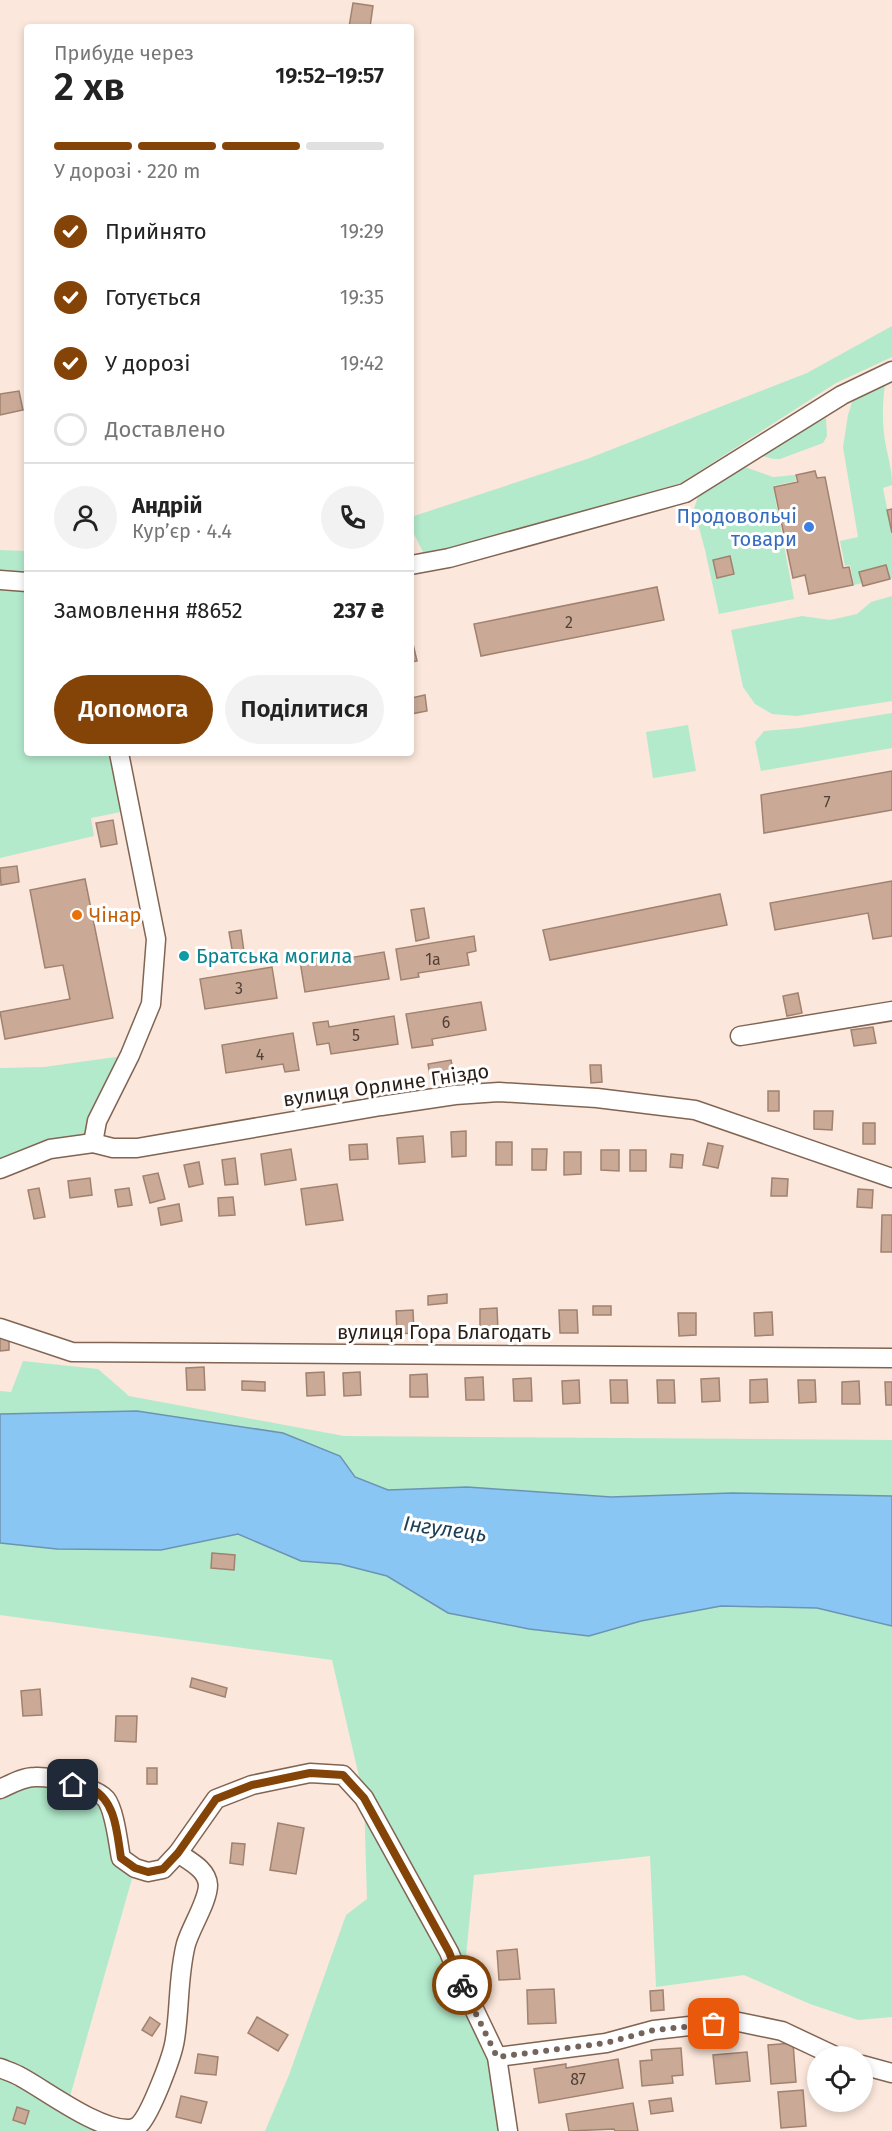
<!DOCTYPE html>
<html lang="uk">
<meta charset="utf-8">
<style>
body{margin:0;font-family:"Fira Sans",sans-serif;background:#f2f2f2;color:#222;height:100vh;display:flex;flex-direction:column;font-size:22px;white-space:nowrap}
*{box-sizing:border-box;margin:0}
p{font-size:20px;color:#767676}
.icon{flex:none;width:33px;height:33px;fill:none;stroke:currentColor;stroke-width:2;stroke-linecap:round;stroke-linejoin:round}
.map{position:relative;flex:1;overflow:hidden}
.sheet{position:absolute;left:24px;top:24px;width:390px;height:732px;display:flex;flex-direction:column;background:#fff;border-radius:6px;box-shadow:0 3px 9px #0003}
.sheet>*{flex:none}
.tools{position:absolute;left:807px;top:2046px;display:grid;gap:12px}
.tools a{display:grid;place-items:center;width:66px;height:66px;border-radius:50%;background:#fff;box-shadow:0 3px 9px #0003;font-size:30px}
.pin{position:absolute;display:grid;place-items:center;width:51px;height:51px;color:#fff;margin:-26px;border-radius:12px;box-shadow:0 3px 9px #0006}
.courier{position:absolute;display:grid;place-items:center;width:60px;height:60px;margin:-30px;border:4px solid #844408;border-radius:50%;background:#fff;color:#222;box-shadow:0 2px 8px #0007}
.head em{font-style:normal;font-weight:600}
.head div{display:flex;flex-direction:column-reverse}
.head{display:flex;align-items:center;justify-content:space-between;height:102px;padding:0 30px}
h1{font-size:39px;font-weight:600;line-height:45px}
.bar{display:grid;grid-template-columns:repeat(4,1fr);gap:9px 6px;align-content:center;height:72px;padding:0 30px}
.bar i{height:8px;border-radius:4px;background:#e0e0e0}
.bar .on{background:#844408}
.bar p{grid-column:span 4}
.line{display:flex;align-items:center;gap:15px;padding:0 30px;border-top:2px solid #e0e0e0}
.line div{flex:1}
.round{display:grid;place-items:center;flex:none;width:63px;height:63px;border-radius:32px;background:#f2f2f2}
ol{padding:0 30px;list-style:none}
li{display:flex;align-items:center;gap:18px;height:66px}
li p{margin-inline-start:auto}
li .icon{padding:6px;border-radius:50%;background:#844408;color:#fff;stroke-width:4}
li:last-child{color:#767676}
li i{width:33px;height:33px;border:3px solid #e0e0e0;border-radius:50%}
.button{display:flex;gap:12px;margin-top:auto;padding:12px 30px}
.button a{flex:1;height:69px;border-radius:36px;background:#844408;color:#fff;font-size:24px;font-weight:600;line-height:69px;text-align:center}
.button a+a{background:#f2f2f2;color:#222}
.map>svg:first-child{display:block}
.green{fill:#b3eacc}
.water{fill:#89c6f4;stroke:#6c94b2;stroke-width:1.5}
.building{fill:#caaa97;stroke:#a0826f;stroke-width:1.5}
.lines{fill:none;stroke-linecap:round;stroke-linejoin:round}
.minor-casing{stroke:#816452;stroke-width:21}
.minor{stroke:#fff;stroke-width:18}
.done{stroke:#73645c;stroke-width:6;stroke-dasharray:0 10.8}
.route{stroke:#844408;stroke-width:8}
.shop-dot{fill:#3f7fe0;stroke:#fff;stroke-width:2}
.food-dot{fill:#e8710a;stroke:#fff;stroke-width:2}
.culture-dot{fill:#0f9aa8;stroke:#fff;stroke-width:2}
.labels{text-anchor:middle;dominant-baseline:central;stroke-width:6;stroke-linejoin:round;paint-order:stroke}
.number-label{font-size:16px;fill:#524137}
.shop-label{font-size:20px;fill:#366cbe;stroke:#fff;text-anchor:end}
.food-label{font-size:20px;fill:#c56008;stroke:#fff;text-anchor:start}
.culture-label{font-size:20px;fill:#0d838f;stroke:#fff;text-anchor:start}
.street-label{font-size:20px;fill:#2a1e17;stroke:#fff}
.water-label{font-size:21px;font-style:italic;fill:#1e4057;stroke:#fff}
</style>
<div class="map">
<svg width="892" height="2131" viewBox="0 0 892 2131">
<rect width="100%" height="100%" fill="#fbe7db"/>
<g class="green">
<path d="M892,326V357L836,383L681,483L450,550L424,554L411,528V517L587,459L807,373Z"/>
<path d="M885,385C882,406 882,426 886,447C889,460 892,471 892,485L883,488L892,533V578L890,579L886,565L860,572L862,583L854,585L850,565L845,566L840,541L858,537L843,447L848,415L852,402Z"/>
<path d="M826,418L827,436L823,443L780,459H773L759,455Z"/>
<path d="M742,466L773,477L795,475L796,481L773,486L794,599L719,614L705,550L694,509L700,490Z"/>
<path d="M0,550L27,551V575L0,573Z"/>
<path d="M0,585L27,587V753H110L121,812L91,818L94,836L0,858Z"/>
<path d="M892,596V701L797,716L772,714L755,704L743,687L731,630L802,616L830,620L857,614L871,602Z"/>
<path d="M892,713V748L761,771L755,742L764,731L799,728Z"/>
<path d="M688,725L696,771L653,778L646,732Z"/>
<path d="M130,1055L93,1143L0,1169V1068L44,1067Z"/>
<path d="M23,1361L98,1369L129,1396L344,1436L892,1440V1496L732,1493L611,1497L467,1487L388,1490L355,1477L340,1456L137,1411L0,1414V1391L11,1392Z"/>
<path d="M238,1534L301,1561L340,1564L387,1576L448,1613L529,1629L588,1636L641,1621L721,1606L817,1608L892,1626V2017L858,2020L810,2004L744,1975L656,1987L650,1856L474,1875L463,1986L497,2057L508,2131H265L289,2075L346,1915L367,1899L364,1798L332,1660L0,1615V1543L57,1549L161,1550Z"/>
<path d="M20,1780L91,1789L135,1868L67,2107L128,2131H0V1789Z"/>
</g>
<path class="water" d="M137,1411L283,1433L340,1456L355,1477L388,1490L467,1487L611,1497L732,1493L892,1496V1626L817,1608L721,1606L641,1621L589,1636L529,1629L448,1613L387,1576L340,1564L301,1561L238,1534L161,1550L57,1549L0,1543V1414Z"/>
<g class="building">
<path d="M353,3L373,6L370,27H349Z"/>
<path d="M19,391L23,410L0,415V394Z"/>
<path d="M815,471L817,478L825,477L843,568L849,567L853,585L809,594L805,575L793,578L774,487L798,482L796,475Z"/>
<path d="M892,509V533L887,510Z"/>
<path d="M730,556L734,574L717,578L713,560Z"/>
<path d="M886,565L890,579L863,586L859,572Z"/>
<path d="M657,587L664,620L481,656L474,624Z"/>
<path d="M411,644H413L417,661L411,662Z"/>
<path d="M425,695L427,711L411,714V698Z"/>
<path d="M892,771V810L764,833L761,795Z"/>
<path d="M113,820L117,844L101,847L96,823Z"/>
<path d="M17,866L19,882L1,885L0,868Z"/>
<path d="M85,879L113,1018L5,1039L0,1012L70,999L63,965L45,968L30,890Z"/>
<path d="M892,881V936L873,939L868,913L775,930L770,903Z"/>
<path d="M720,894L727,925L550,960L543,930Z"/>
<path d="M424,908L429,938L416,941L411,910Z"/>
<path d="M241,930L245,959L234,961L229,932Z"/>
<path d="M474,936L476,951L467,953L469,965L418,973L419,977L401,980L396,949Z"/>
<path d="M384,952L389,979L305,992L300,961L330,956L331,961Z"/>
<path d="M272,967L277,998L205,1009L200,979Z"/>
<path d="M798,993L802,1013L787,1016L783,996Z"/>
<path d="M481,1002L486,1030L432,1039L433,1045L412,1048L406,1014Z"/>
<path d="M394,1016L398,1044L331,1054L329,1043L317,1045L313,1023L328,1021L329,1027Z"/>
<path d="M873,1027L876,1043L854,1046L851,1030Z"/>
<path d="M293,1033L299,1070L285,1072L283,1064L226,1073L222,1045Z"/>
<path d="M451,1060L454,1077L431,1081L428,1064Z"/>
<path d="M590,1065H601L602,1082L591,1083Z"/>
<rect x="768" y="1091" width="11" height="20"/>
<path d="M814,1111H833L832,1130L814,1129Z"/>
<rect x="863" y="1123" width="12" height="21"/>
<path d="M466,1131V1156L452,1157L451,1132Z"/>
<path d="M423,1136L425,1162L399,1164L397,1138Z"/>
<rect x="496" y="1142" width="16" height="23"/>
<path d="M708,1143L723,1146L718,1168L703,1165Z"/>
<path d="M367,1144L368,1159L350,1160L349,1145Z"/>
<path d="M291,1149L296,1180L265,1185L261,1154Z"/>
<path d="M532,1149H547L546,1170H532Z"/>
<path d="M601,1150H619V1171L601,1170Z"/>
<rect x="630" y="1150" width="16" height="21"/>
<path d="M564,1152H581V1174L564,1175Z"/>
<path d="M671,1154L683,1155L682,1168L670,1167Z"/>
<path d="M235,1158L238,1184L225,1185L222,1160Z"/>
<path d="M199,1162L203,1184L189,1187L184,1165Z"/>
<path d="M158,1173L165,1199L150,1203L143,1176Z"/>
<path d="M90,1178L92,1195L70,1198L68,1181Z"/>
<path d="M772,1178L788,1179L787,1196H771Z"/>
<path d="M337,1184L343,1220L306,1225L301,1189Z"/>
<path d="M39,1188L45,1217L34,1219L28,1190Z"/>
<path d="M129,1188L132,1205L118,1207L115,1190Z"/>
<path d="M858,1189L873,1190L872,1208L857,1207Z"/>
<path d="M233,1197L235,1215L219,1216L218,1198Z"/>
<path d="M179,1204L182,1221L161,1225L158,1208Z"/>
<path d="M882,1215H892V1252H881Z"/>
<path d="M447,1294V1303L428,1305V1296Z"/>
<rect x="593" y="1306" width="18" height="9"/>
<path d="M497,1308L498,1331H480V1309Z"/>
<path d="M413,1310L414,1333L397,1334L396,1311Z"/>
<path d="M559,1310H577L578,1333H560Z"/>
<path d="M772,1312L773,1335L755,1336L754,1313Z"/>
<path d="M678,1313H696V1335L679,1336Z"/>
<path d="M9,1337V1350L0,1351V1338Z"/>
<path d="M204,1367L205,1390H187L186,1368Z"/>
<path d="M324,1372L325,1395L307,1396L306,1373Z"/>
<path d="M360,1372L361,1395L344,1396L343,1373Z"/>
<path d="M427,1374L428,1397H410V1375Z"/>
<path d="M483,1377L484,1400H466L465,1378Z"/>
<path d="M531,1378L532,1401H514L513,1379Z"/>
<path d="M719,1378L720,1401L702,1402L701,1379Z"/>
<path d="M767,1379L768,1402L750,1403V1380Z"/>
<path d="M579,1380L580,1403L563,1404L562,1381Z"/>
<path d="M610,1380H627L628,1403H611Z"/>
<path d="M657,1380H674L675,1403H658Z"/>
<path d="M798,1380H815L816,1402L799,1403Z"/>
<path d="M242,1381L265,1382V1391L242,1390Z"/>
<path d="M859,1381L860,1404H842V1382Z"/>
<path d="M885,1382H892V1405H886Z"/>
<path d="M212,1553L235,1555L234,1570L211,1568Z"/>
<path d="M192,1678L227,1688L225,1697L190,1687Z"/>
<path d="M40,1689L42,1715L23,1716L21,1691Z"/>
<path d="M116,1716H137L136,1742L115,1741Z"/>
<rect x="147" y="1768" width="10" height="16"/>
<path d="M278,1823L304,1828L296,1874L270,1870Z"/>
<path d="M232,1843L245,1844L243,1865L230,1863Z"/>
<path d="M517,1949L520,1979L499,1980L497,1951Z"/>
<path d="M554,1989L556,2023L528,2024L527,1990Z"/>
<path d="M663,1990L664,2010L651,2011L650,1991Z"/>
<path d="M150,2017L160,2024L152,2036L142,2030Z"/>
<path d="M257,2017L288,2035L278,2051L248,2033Z"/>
<path d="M793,2043L796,2082L771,2084L768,2045Z"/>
<path d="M681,2048L683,2075L672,2076L673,2083L642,2086L640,2061L652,2060L651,2050Z"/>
<path d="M747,2052L750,2081L716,2084L713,2055Z"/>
<path d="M198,2054L218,2057L216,2075L195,2073Z"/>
<path d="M618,2059L623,2088L539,2103L534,2069L566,2064V2068Z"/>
<path d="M803,2090L806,2126L781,2128L778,2092Z"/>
<path d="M181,2096L207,2102L201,2123L176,2117Z"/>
<path d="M671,2098L673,2111L651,2114L649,2101Z"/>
<path d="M633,2103L638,2131H615L614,2129L569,2131L566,2114Z"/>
<path d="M17,2107L29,2111L25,2124L13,2120Z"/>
</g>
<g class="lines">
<g class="minor-casing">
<g id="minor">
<path d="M411,565L449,558L685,493L842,395L892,371"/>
<path d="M0,580L27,582"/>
<path d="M740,1036L892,1011"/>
<path d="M93,1143L97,1121L130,1055L151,1004L156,939L119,753"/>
<path d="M0,1169L50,1149L93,1143L113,1148H137L381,1106L455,1095L499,1092L597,1098L695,1110L892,1178"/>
<path d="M0,1328L72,1352L892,1358"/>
<path d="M0,1789C11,1784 23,1777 35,1777C52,1776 95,1787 106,1799C115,1811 118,1843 121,1858L135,1868L148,1872L163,1869L178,1853L216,1799L252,1785L310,1773L343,1775L364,1798L449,1952L463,1986L497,2057L508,2131"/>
<path d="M497,2057L606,2043L654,2030L734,2021L782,2031L835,2056"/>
<path d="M862,2065L892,2073"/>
<path d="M0,2068C7,2071 14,2073 21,2077C47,2091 99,2131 130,2129C131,2129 137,2127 138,2126C150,2116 173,2055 175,2039C180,2007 178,1975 186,1944C191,1927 208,1901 208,1885C207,1869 189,1861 178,1853"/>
</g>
</g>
<use href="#minor" class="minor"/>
</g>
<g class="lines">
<path class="done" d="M462,1985L497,2057L606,2043L654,2030L714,2024"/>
<path class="route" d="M73,1785C79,1786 86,1787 92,1789C116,1801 117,1834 121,1858L135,1868L148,1872L163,1869L178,1853L216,1799L252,1785L310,1773L343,1775L364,1798L449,1952L462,1985"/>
</g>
<circle class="shop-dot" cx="809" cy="527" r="6"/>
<circle class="food-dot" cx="77" cy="915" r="6"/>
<circle class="culture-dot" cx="184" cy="956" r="6"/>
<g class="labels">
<g class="number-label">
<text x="569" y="622">2</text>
<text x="827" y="802">7</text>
<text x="433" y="959">1а</text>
<text x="239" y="988">3</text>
<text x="446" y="1022">6</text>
<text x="356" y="1035">5</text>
<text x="260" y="1054">4</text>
<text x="578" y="2079">87</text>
</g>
<g class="shop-label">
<text x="797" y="516">Продовольчі<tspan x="797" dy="23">товари</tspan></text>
</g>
<g class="food-label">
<text x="89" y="915">Чінар</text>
</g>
<g class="culture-label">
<text x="196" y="956">Братська могила</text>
</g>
<g class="street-label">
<text transform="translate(386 1085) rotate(-8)">вулиця Орлине Гніздо</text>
<text x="444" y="1332">вулиця Гора Благодать</text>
</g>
<g class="water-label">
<text transform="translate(445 1529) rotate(8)">Інгулець</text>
</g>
</g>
</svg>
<div class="tools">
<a><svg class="icon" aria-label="locate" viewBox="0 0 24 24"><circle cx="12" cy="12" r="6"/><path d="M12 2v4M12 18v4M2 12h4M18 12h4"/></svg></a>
</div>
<div class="pin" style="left:714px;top:2024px;background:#ea580c"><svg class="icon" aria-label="bag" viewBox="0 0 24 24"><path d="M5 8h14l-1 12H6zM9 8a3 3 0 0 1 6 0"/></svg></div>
<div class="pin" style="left:73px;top:1785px;background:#1f2937"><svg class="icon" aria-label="home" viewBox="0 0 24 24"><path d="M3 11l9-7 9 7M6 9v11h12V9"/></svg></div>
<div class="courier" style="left:462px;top:1985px"><svg class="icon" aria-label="bike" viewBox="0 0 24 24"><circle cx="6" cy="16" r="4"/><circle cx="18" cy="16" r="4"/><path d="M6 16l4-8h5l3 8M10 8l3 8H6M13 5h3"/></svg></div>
<section class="sheet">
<div class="head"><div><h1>2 хв</h1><p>Прибуде через</p></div><em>19:52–19:57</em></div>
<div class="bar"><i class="on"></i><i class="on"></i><i class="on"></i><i></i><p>У дорозі · 220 m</p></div>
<ol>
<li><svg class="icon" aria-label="check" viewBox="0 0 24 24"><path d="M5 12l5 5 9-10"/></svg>Прийнято<p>19:29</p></li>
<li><svg class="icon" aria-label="check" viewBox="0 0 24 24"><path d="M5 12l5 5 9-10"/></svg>Готується<p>19:35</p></li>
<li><svg class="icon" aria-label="check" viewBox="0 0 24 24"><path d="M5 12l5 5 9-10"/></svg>У дорозі<p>19:42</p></li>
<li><i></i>Доставлено</li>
</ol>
<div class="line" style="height:108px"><a class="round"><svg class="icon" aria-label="person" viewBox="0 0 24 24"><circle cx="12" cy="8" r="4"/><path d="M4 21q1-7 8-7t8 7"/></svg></a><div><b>Андрій</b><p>Кур’єр · 4.4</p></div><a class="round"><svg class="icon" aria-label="phone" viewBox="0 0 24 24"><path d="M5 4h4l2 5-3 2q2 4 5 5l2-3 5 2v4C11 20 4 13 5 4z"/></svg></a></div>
<div class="line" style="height:78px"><div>Замовлення #8652</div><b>237 ₴</b></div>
<div class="button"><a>Допомога</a><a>Поділитися</a></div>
</section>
</div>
